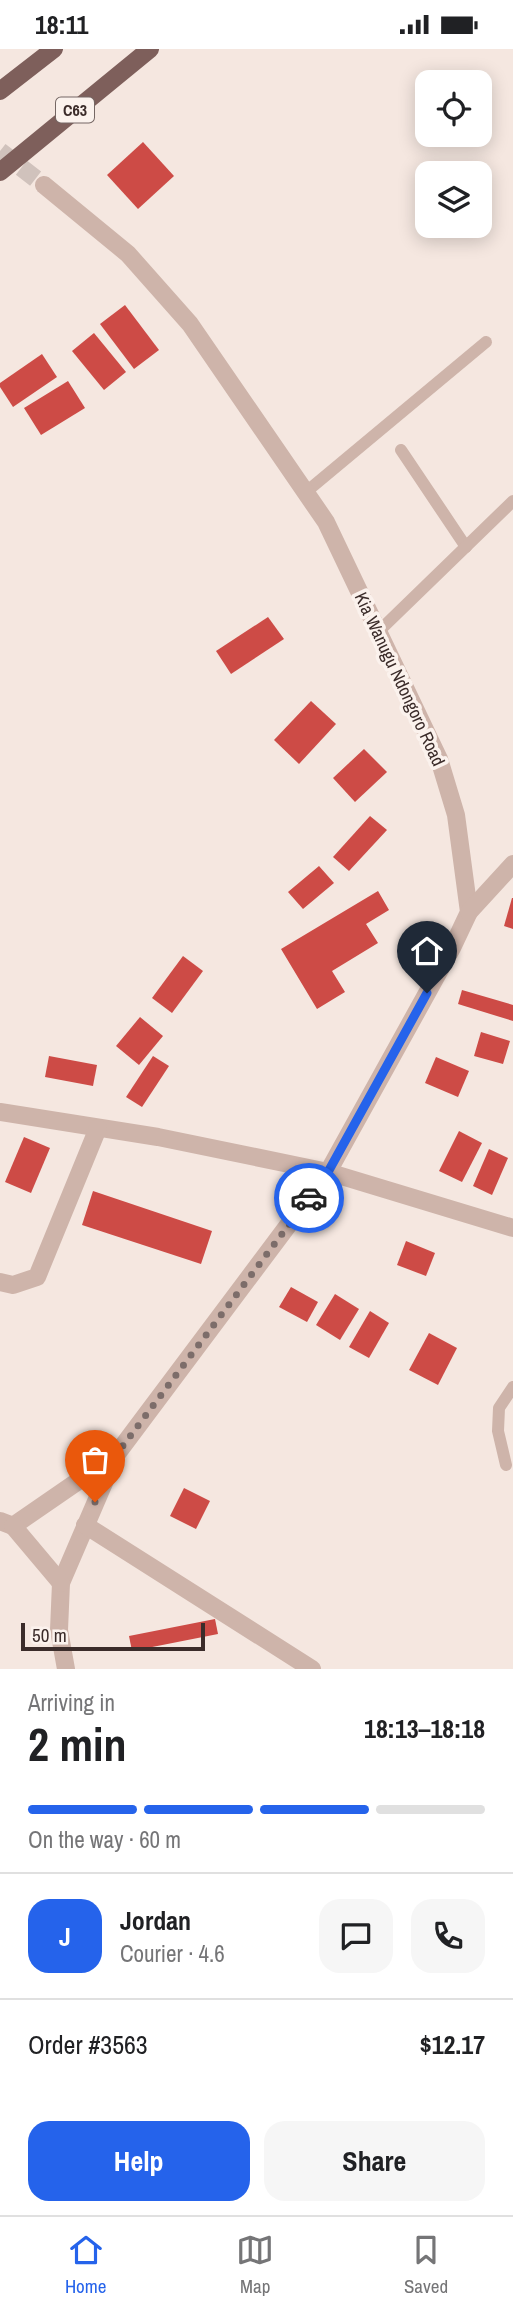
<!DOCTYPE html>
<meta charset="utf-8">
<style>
body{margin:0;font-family:"Archivo Narrow",sans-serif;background:#f6f6f6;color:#202124;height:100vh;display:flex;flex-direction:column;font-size:26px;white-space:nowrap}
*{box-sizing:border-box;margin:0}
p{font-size:23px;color:#757577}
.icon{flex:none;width:38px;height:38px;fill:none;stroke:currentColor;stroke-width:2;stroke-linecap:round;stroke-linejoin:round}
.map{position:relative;height:1620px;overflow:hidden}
.sheet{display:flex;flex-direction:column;background:#fff;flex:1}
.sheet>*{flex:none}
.tools{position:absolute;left:415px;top:21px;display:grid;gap:14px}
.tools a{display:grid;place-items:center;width:77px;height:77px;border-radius:14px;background:#fff;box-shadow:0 4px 18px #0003;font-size:35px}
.scale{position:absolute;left:21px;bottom:18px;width:184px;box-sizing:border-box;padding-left:7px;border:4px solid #3b2c2a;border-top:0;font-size:19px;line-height:24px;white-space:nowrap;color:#3b2c2a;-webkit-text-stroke:5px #fbf2ed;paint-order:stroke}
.pin{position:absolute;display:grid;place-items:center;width:60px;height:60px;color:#fff;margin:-72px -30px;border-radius:50% 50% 50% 0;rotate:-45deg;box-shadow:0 0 7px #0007}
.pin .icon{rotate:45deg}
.courier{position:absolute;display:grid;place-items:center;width:70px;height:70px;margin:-35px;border:5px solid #2563eb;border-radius:50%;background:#fff;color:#222;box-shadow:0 2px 9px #0007}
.summary em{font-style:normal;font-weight:700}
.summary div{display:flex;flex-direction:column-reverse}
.summary{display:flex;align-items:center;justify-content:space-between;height:119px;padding:0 28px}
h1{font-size:46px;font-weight:700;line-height:52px}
.bar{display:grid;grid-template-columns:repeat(4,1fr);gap:10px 7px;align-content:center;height:84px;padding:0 28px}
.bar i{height:9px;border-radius:5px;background:#e0e0e0}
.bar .active{background:#2563eb}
.bar p{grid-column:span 4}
.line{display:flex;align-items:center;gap:18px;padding:0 28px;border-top:2px solid #e0e0e0}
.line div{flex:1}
.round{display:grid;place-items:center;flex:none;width:74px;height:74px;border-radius:21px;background:#f6f6f6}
.primary-button{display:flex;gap:14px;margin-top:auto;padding:14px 28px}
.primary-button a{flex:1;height:80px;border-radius:21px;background:#2563eb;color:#fff;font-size:28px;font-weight:700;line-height:80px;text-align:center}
.primary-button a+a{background:#f6f6f6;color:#202124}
.status{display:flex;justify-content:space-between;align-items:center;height:49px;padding:0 35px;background:#fff;direction:ltr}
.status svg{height:19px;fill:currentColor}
.tabs{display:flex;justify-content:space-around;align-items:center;height:98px;border-top:2px solid #e0e0e0;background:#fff;font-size:19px;color:#757577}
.tabs a{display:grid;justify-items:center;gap:4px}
.tabs .active{color:#2563eb}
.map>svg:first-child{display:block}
.building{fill:#cd4b46}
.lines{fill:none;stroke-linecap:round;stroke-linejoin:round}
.street-tunnel{stroke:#d0c2bc;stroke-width:18;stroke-dasharray:18 9;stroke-linecap:butt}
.lane{stroke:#ceb4aa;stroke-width:12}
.street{stroke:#ceb4aa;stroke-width:18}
.primary{stroke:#7e5f5b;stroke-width:18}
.done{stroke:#7c6d6a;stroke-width:7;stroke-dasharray:0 12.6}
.route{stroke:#2563eb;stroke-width:9}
.labels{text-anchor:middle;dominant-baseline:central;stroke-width:7;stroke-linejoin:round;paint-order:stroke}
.shield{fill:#fbf2ed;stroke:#756764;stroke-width:2}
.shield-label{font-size:16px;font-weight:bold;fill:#3b2c2a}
.street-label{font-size:18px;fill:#3b2c2a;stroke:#fbf2ed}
</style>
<div class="status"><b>18:11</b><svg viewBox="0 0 49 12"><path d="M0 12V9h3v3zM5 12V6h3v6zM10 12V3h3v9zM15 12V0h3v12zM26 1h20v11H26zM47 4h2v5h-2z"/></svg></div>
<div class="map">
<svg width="513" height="1620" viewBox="0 0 513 1620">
<rect width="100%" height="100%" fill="#f5e7e0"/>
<g class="building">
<path d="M143,93L174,127L138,160L107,126Z"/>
<path d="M125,256L159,301L134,320L100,275Z"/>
<path d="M94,284L126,323L104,341L72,302Z"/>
<path d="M42,305L57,328L13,358L0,338V334Z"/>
<path d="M68,332L85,359L41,386L24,359Z"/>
<path d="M268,568L284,590L231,625L216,602Z"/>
<path d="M311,652L336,675L299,715L274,691Z"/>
<path d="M364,700L387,723L355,753L333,729Z"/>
<path d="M370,767L387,781L349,822L333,808Z"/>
<path d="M319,817L334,834L303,860L288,843Z"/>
<path d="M378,842L389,861L366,875L378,894L332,922L345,943L317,960L281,900Z"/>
<path d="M512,849H513V880L504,877Z"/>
<path d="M183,907L203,922L172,964L152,949Z"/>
<path d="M462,941L513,956V972L458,955Z"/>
<path d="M140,968L163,987L139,1016L116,997Z"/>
<path d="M481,983L510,992L503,1015L474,1007Z"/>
<path d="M49,1007L97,1016L93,1037L45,1028Z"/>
<path d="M153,1007L169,1017L142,1058L126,1048Z"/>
<path d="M436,1008L469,1022L458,1048L425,1034Z"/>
<path d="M459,1082L482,1094L462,1133L439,1122Z"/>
<path d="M24,1088L50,1099L31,1144L5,1133Z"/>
<path d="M489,1100L508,1109L492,1146L473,1137Z"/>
<path d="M93,1142L212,1182L201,1215L82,1176Z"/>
<path d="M406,1192L435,1204L426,1227L397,1216Z"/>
<path d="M291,1238L318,1253L307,1273L279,1258Z"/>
<path d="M335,1245L359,1260L340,1291L316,1276Z"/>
<path d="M370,1262L389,1274L369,1309L349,1298Z"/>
<path d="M429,1284L457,1299L438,1336L409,1321Z"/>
<path d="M184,1439L210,1452L196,1480L170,1467Z"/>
<path d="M215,1570L218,1585L132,1602L129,1587Z"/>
</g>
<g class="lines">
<path class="street-tunnel" d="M0,102L44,136"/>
<g class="lane">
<path d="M401,401L466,498"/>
<path d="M306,443L486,293"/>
<path d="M378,583L513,452"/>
<path d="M506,1416L498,1382L499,1359L513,1338"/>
</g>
<g class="street">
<path d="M44,136L128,205L190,275L326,473L439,710L456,766L469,863L452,899L328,1123L116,1406L61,1534L59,1581L66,1620"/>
<path d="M469,863L513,815"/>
<path d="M0,1063L158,1088L328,1123L513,1179"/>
<path d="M0,1233L13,1236L37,1228L98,1079"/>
<path d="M0,1472L13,1477L116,1406"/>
<path d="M85,1476L312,1620"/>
<path d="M13,1477L61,1534"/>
</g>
<g class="primary">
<path d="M0,42L54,0"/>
<path d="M0,123L150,0"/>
</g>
</g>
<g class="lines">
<path class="done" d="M95,1453L116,1406L309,1149"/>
<path class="route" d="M309,1149L328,1123L427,944"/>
</g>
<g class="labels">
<rect class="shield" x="56" y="48.5" width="38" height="25" rx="5"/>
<g class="shield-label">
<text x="75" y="61">C63</text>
</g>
<g class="street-label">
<text transform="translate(400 630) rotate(65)">Kia Wanugu Ndongoro Road</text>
</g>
</g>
</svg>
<div class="tools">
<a><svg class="icon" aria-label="locate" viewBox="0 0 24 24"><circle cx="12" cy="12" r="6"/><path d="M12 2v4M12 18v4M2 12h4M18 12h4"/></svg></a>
<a><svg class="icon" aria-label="layers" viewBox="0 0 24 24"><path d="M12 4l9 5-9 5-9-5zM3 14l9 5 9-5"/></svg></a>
</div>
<div class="scale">50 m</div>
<div class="pin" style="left:95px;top:1453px;background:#ea580c"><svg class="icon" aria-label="bag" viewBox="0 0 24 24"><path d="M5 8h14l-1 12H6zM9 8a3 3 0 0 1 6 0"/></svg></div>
<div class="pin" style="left:427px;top:944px;background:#1f2937"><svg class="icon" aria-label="home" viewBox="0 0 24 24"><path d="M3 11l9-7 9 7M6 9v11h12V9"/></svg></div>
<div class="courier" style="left:309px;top:1149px"><svg class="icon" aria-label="car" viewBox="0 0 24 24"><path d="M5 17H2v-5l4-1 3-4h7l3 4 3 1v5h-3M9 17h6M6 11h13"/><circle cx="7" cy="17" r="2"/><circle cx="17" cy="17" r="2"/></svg></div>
</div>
<section class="sheet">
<div class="summary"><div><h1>2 min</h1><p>Arriving in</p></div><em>18:13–18:18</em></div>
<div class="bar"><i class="active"></i><i class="active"></i><i class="active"></i><i></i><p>On the way · 60 m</p></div>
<div class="line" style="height:126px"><b class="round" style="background:#2563eb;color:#fff">J</b><div><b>Jordan</b><p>Courier · 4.6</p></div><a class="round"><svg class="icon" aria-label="chat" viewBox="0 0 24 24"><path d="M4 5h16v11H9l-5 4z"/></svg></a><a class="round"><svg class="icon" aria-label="phone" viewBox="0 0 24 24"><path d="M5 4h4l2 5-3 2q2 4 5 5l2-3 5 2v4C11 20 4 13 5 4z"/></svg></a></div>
<div class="line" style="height:91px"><div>Order #3563</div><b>$12.17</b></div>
<div class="primary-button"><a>Help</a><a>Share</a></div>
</section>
<nav class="tabs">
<a class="active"><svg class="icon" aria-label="home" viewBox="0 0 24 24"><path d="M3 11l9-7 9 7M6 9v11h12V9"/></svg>Home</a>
<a><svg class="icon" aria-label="map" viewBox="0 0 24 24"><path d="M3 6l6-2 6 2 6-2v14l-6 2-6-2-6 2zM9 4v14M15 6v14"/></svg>Map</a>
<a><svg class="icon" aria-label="saved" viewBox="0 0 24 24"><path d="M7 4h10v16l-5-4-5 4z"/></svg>Saved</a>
</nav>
